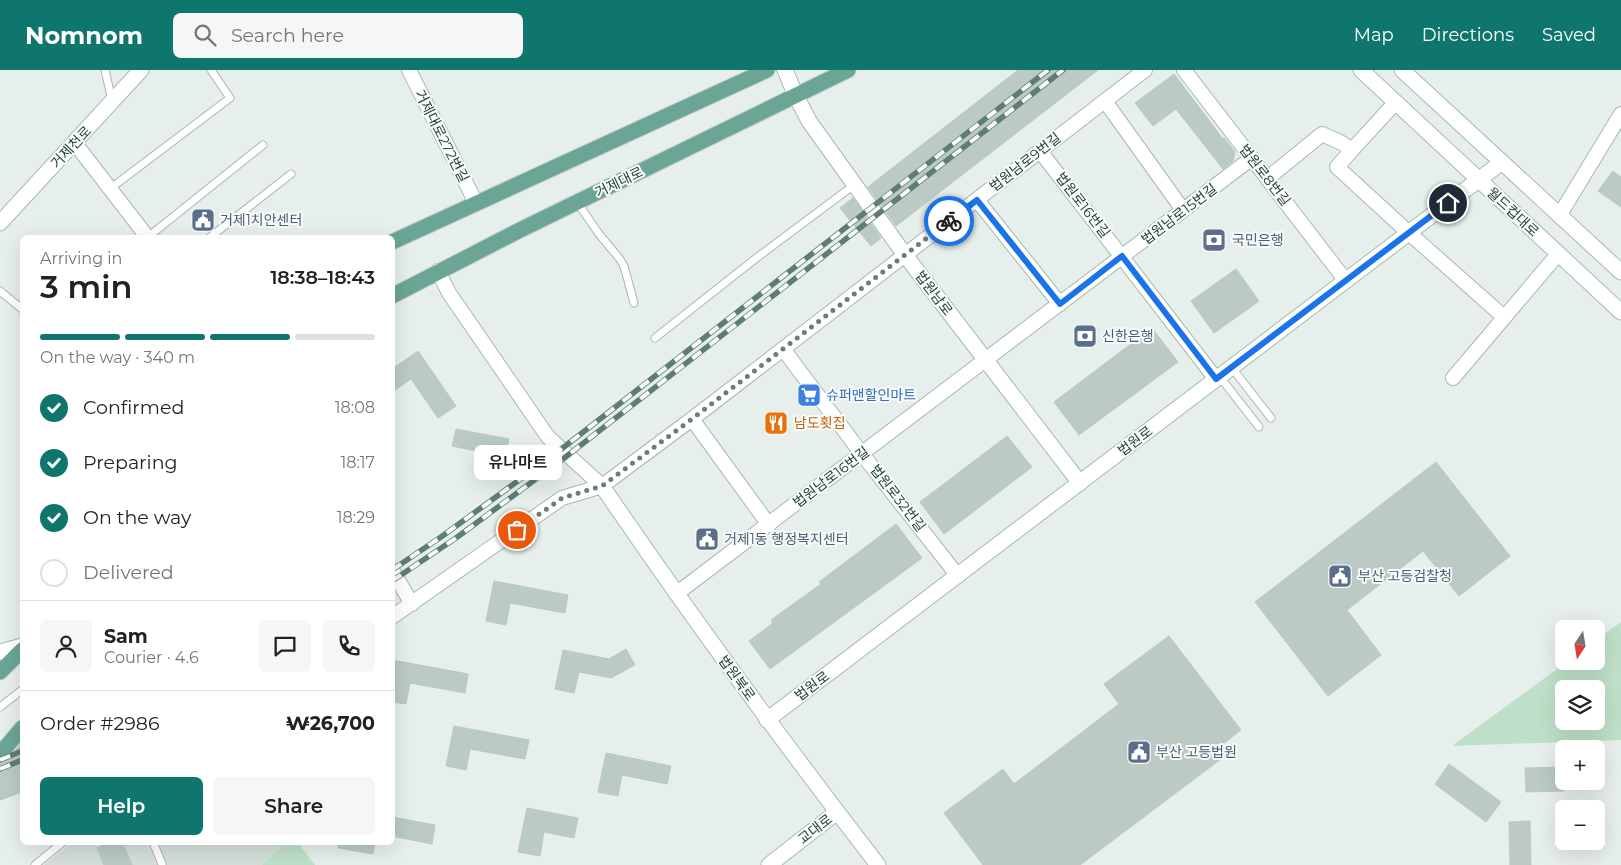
<!DOCTYPE html>
<meta charset="utf-8">
<style>
body{margin:0;font-family:Montserrat,"Noto Sans KR",sans-serif;background:#f6f6f6;color:#222;height:100vh;display:flex;flex-direction:column;font-size:19px;white-space:nowrap}
*{box-sizing:border-box;margin:0}
p{font-size:16px;color:#767676}
.icon{flex:none;width:28px;height:28px;fill:none;stroke:currentColor;stroke-width:2;stroke-linecap:round;stroke-linejoin:round}
.map{position:relative;flex:1;overflow:hidden}
.drawer{position:absolute;left:20px;top:165px;width:375px;height:610px;display:flex;flex-direction:column;background:#fff;border-radius:8px;box-shadow:0 5px 20px #0002}
.drawer>*{flex:none}
.needle{width:32px;rotate:192deg}
.controls{position:absolute;left:1555px;top:550px;display:grid;gap:10px}
.controls a{display:grid;place-items:center;width:50px;height:50px;border-radius:8px;background:#fff;box-shadow:0 5px 20px #0002;font-size:25px}
.pin{position:absolute;display:grid;place-items:center;width:42px;height:42px;color:#fff;margin:-21px;border:2px solid #fff;border-radius:50%;box-shadow:0 1px 5px #0007}
.courier{position:absolute;display:grid;place-items:center;width:50px;height:50px;margin:-25px;border:4px solid #1a73e8;border-radius:50%;background:#fff;color:#222;box-shadow:0 1px 6px #0007}
.bubble{position:absolute;height:35px;border-radius:8px;background:#fff;box-shadow:0 5px 20px #0002;font-size:16px;font-weight:600;line-height:35px;text-align:center}
.headline em{font-style:normal;font-weight:600}
.headline div{display:flex;flex-direction:column-reverse}
.headline{display:flex;align-items:center;justify-content:space-between;height:85px;padding:0 20px}
h1{font-size:32px;font-weight:600;line-height:38px}
.bar{display:grid;grid-template-columns:repeat(4,1fr);gap:8px 5px;align-content:center;height:60px;padding:0 20px}
.bar i{height:6px;border-radius:4px;background:#e0e0e0}
.bar .on{background:#0f766e}
.bar p{grid-column:span 4}
.line{display:flex;align-items:center;gap:12px;padding:0 20px;border-top:1px solid #e0e0e0}
.line div{flex:1}
.round{display:grid;place-items:center;flex:none;width:52px;height:52px;border-radius:8px;background:#f6f6f6}
ol{padding:0 20px;list-style:none}
li{display:flex;align-items:center;gap:15px;height:55px}
li p{margin-inline-start:auto}
li .icon{padding:5px;border-radius:50%;background:#0f766e;color:#fff;stroke-width:4}
li:last-child{color:#767676}
li i{width:28px;height:28px;border:2px solid #e0e0e0;border-radius:50%}
.action{display:flex;gap:10px;margin-top:auto;padding:10px 20px}
.action a{flex:1;height:58px;border-radius:8px;background:#0f766e;color:#fff;font-size:20px;font-weight:600;line-height:58px;text-align:center}
.action a+a{background:#f6f6f6;color:#222}
header{display:flex;align-items:center;gap:30px;box-sizing:border-box;height:70px;padding:0 25px;background:#0f766e;color:#fff}
header strong{font-size:24px}
nav{display:flex;gap:28px;margin-inline-start:auto;font-size:18px}
.search{width:350px;height:45px;background:#f6f6f6;display:flex;align-items:center;gap:12px;box-sizing:border-box;padding:0 18px;border-radius:8px;color:#767676;font-size:19px}
.map>svg:first-child{display:block}
.built{fill:#d4dfda}
.green{fill:#bfe0c8;fill-rule:evenodd}
.building{fill:#bbcac4;stroke:#b8c9c2}
.lines{fill:none;stroke-linecap:round;stroke-linejoin:round}
.lane-casing{stroke:#a8b8b2;stroke-width:9}
.street-casing{stroke:#a8b8b2;stroke-width:16}
.secondary-casing{stroke:#a4bbb3;stroke-width:17}
.primary-casing{stroke:#c2cac8;stroke-width:17}
.lane{stroke:#fff;stroke-width:7}
.street{stroke:#fff;stroke-width:14}
.secondary{stroke:#fff;stroke-width:15}
.primary{stroke:#6aa596;stroke-width:15}
.rail-casing{stroke:#5f7d75;stroke-width:5.5}
.rail{stroke:#f7fbf9;stroke-width:4;stroke-dasharray:11;stroke-linecap:butt}
.done{stroke:#687f78;stroke-width:5;stroke-dasharray:0 9}
.route{stroke:#1a73e8;stroke-width:6}
.labels{text-anchor:middle;dominant-baseline:central;stroke-width:4;stroke-linejoin:round;paint-order:stroke}
.street-label{font-size:14px;fill:#24423a;stroke:#f7fbf9}
.service-label{font-size:14px;fill:#4e5e75;stroke:#f7fbf9;text-anchor:start}
.shop-label{font-size:14px;fill:#366cbe;stroke:#f7fbf9;text-anchor:start}
.food-label{font-size:14px;fill:#c56008;stroke:#f7fbf9;text-anchor:start}
</style>
<header>
<strong>Nomnom</strong>
<div class="search"><svg class="icon" aria-label="search" viewBox="0 0 24 24"><circle cx="10" cy="10" r="6"/><path d="M15 15l6 6"/></svg>Search here</div>
<nav><a>Map</a><a>Directions</a><a>Saved</a></nav>
</header>
<div class="map">
<svg width="1621" height="795" viewBox="0 0 1621 795">
<rect width="100%" height="100%" fill="#e6efeb"/>
<path class="built" d="M71,773H287L262,795H44Z"/>
<g class="green">
<path d="M1621,552V670L1452,676L1568,591H1596V570ZM1564,619H1596V651H1564Z"/>
<path d="M287,772L298,773L315,795H262Z"/>
</g>
<g class="building">
<path d="M1018,0H1098L896,156L868,117Z"/>
<path d="M1174,4L1223,69L1224,68L1235,82L1233,91L1223,99L1176,39L1153,56L1135,33Z"/>
<path d="M1613,101L1621,107V137L1598,121Z"/>
<path d="M853,128L881,168L871,176L840,138Z"/>
<path d="M1236,199L1259,231L1214,263L1191,231Z"/>
<path d="M1152,258L1178,292L1079,365L1054,332Z"/>
<path d="M418,281L456,336L438,348L411,309L392,322V299Z"/>
<path d="M456,359L509,369L501,409L477,404L481,382L452,376Z"/>
<path d="M1007,366L1032,397L944,464L920,432Z"/>
<path d="M1436,392L1510,486L1459,526L1423,481L1347,540L1381,585L1328,626L1255,532Z"/>
<path d="M896,454L922,488L770,599L749,571L773,553L771,550L821,514L819,512Z"/>
<path d="M494,511L568,525L565,543L510,533L506,555L486,551Z"/>
<path d="M1169,566L1241,660L1218,678L1225,686L1080,795H983L944,743L1003,699L1014,714L1119,634L1104,614Z"/>
<path d="M626,579L635,595L611,608L579,602L574,623L555,619L563,580L609,589Z"/>
<path d="M392,590L468,604L465,623L410,613L406,634L392,632Z"/>
<path d="M454,656L529,670L525,689L470,679L466,700L446,696Z"/>
<path d="M21,674L22,677V722L0,730V693L7,690Z"/>
<path d="M606,683L671,696L667,714L622,705L618,726L598,722Z"/>
<path d="M1449,694L1501,732L1486,752L1435,714Z"/>
<path d="M1564,697V721L1526,722L1525,698Z"/>
<path d="M527,738L578,748L574,768L544,762L540,786L518,782Z"/>
<path d="M392,747L435,755L432,774L392,766Z"/>
<path d="M1530,751L1531,795H1510L1509,752Z"/>
<path d="M109,772H122L132,795H104L97,778Z"/>
<path d="M338,772H375L373,784L338,778Z"/>
</g>
<g class="lines">
<g class="lane-casing">
<g id="lane">
<path d="M105,0L112,31"/>
<path d="M111,118L230,28L211,0"/>
<path d="M577,132L599,164L619,188L624,196L634,233"/>
<path d="M148,167L263,75"/>
<path d="M209,168L291,104"/>
<path d="M0,221L22,239"/>
<path d="M655,268L755,189L854,115"/>
<path d="M1232,298L1271,348"/>
<path d="M1220,307L1259,357"/>
<path d="M0,637L22,620"/>
<path d="M153,772L162,794"/>
<path d="M35,795L63,772"/>
</g>
</g>
<g class="street-casing">
<g id="street">
<path d="M409,0L476,133"/>
<path d="M1184,0L1346,211"/>
<path d="M1105,31L1183,140"/>
<path d="M74,72L148,168"/>
<path d="M1352,80L1337,97L1409,163L1504,247"/>
<path d="M1040,81L1216,309"/>
<path d="M1268,108L1322,64L1342,73L1352,80L1395,33"/>
<path d="M977,130L1060,234"/>
<path d="M1559,146L1621,44"/>
<path d="M438,201L449,223L548,367L602,416"/>
<path d="M783,279L862,384L958,506"/>
<path d="M1453,308L1558,184"/>
<path d="M692,349L769,455"/>
<path d="M392,500L412,534"/>
<path d="M676,524L1252,88"/>
<path d="M392,547L562,428L602,416L692,349L1145,0"/>
</g>
</g>
<g class="secondary-casing">
<g id="secondary">
<path d="M785,0L796,26L809,51L905,185L1080,413"/>
<path d="M1361,0L1621,242"/>
<path d="M1402,0L1621,202"/>
<path d="M0,153L141,0"/>
<path d="M602,416C690,545 782,671 878,795"/>
<path d="M0,582L22,576"/>
<path d="M767,650L1502,92"/>
<path d="M769,795L837,742"/>
</g>
</g>
<g class="primary-casing">
<g id="primary">
<path d="M392,172L767,0"/>
<path d="M392,226L520,160L848,0"/>
<path d="M0,602L22,580"/>
<path d="M0,684L22,658"/>
</g>
</g>
<use href="#lane" class="lane"/>
<use href="#street" class="street"/>
<use href="#secondary" class="secondary"/>
<use href="#primary" class="primary"/>
<g class="rail-casing">
<g id="rail">
<path d="M392,500L441,467L555,384L1048,0"/>
<path d="M392,511L456,468L563,389L1063,0"/>
<path d="M0,690L22,681"/>
<path d="M0,699L22,690"/>
</g>
</g>
<use href="#rail" class="rail"/>
</g>
<g class="lines">
<path class="done" d="M517,460L562,428L602,416L692,349L949,151"/>
<path class="route" d="M949,151L977,130L1060,234L1122,186L1216,309L1448,133"/>
</g>
<defs>
<g id="civic-square" transform="scale(1.25)"><rect x="-9" y="-9" width="18" height="18" rx="4" fill="#5c6f8a" stroke="#f7fbf9"/><path d="M-.6-6.5H3V-4.5H.6V-3L4-1V1h2V6H-6V1h2V-1L-.6-3ZM-1.2 2.5V6h2.4V2.5Z" fill="#fff"/></g>
<g id="bank-square" transform="scale(1.25)"><rect x="-9" y="-9" width="18" height="18" rx="4" fill="#5c6f8a" stroke="#f7fbf9"/><path d="M-6-4H6V4H-6ZM0-2.3a2.3 2.3 0 1 0 0 4.6a2.3 2.3 0 1 0 0-4.6Z" fill="#fff"/></g>
<g id="supermarket-square" transform="scale(1.25)"><rect x="-9" y="-9" width="18" height="18" rx="4" fill="#3f7fe0" stroke="#f7fbf9"/><path d="M-6-5.5h2.5l.6 2H6L4.5 2H-2.5L-4.4-4H-6ZM-1.5 3.2a1.3 1.3 0 1 0 .1 0ZM3 3.2a1.3 1.3 0 1 0 .1 0Z" fill="#fff"/></g>
<g id="restaurant-square" transform="scale(1.25)"><rect x="-9" y="-9" width="18" height="18" rx="4" fill="#e8710a" stroke="#f7fbf9"/><path d="M-5-6h1v4h1v-4h1v4h1v-4h1v5L-1.5 .5V6h-2V.5L-5-1ZM5-6V6H3V1.5H1.5Q1.5-4 5-6Z" fill="#fff"/></g>
</defs>
<g fill-rule="evenodd">
<use href="#civic-square" x="203" y="150"/>
<use href="#bank-square" x="1214" y="170"/>
<use href="#bank-square" x="1085" y="266"/>
<use href="#supermarket-square" x="809" y="325"/>
<use href="#restaurant-square" x="776" y="353"/>
<use href="#civic-square" x="707" y="469"/>
<use href="#civic-square" x="1340" y="506"/>
<use href="#civic-square" x="1139" y="682"/>
</g>
<g class="labels">
<g class="street-label">
<text transform="translate(442 66) rotate(63)">거제대로272번길</text>
<text transform="translate(71 77) rotate(-47)">거제천로</text>
<text transform="translate(1025 92) rotate(-38)">법원남로9번길</text>
<text transform="translate(1265 105) rotate(52)">법원로8번길</text>
<text transform="translate(619 112) rotate(-26)">거제대로</text>
<text transform="translate(1083 135) rotate(52)">법원로16번길</text>
<text transform="translate(1513 142) rotate(43)">월드컵대로</text>
<text transform="translate(1179 144) rotate(-37)">법원남로15번길</text>
<text transform="translate(934 223) rotate(53)">법원남로</text>
<text transform="translate(1135 371) rotate(-37)">법원로</text>
<text transform="translate(831 407) rotate(-37)">법원남로16번길</text>
<text transform="translate(898 428) rotate(52)">법원로32번길</text>
<text transform="translate(737 608) rotate(54)">법원북로</text>
<text transform="translate(812 616) rotate(-37)">법원로</text>
<text transform="translate(815 759) rotate(-38)">교대로</text>
</g>
<g class="service-label">
<text x="220" y="150">거제1치안센터</text>
<text x="1232" y="170">국민은행</text>
<text x="1102" y="266">신한은행</text>
<text x="724" y="469">거제1동 행정복지센터</text>
<text x="1358" y="506">부산 고등검찰청</text>
<text x="1156" y="682">부산 고등법원</text>
</g>
<g class="shop-label">
<text x="826" y="325">슈퍼맨할인마트</text>
</g>
<g class="food-label">
<text x="794" y="353">남도횟집</text>
</g>
</g>
</svg>
<div class="controls">
<a><svg class="needle" viewBox="-14 -14 28 28"><path d="M0-13l5 13h-10z" fill="#e53935"/><path d="M0 13l5-13h-10z" fill="#767676"/></svg></a>
<a><svg class="icon" aria-label="layers" viewBox="0 0 24 24"><path d="M12 4l9 5-9 5-9-5zM3 14l9 5 9-5"/></svg></a>
<a>+</a>
<a>−</a>
</div>
<div class="pin" style="left:517px;top:460px;background:#ea580c"><svg class="icon" aria-label="bag" viewBox="0 0 24 24"><path d="M5 8h14l-1 12H6zM9 8a3 3 0 0 1 6 0"/></svg></div>
<div class="pin" style="left:1448px;top:133px;background:#1f2937"><svg class="icon" aria-label="home" viewBox="0 0 24 24"><path d="M3 11l9-7 9 7M6 9v11h12V9"/></svg></div>
<div class="courier" style="left:949px;top:151px"><svg class="icon" aria-label="bike" viewBox="0 0 24 24"><circle cx="6" cy="16" r="4"/><circle cx="18" cy="16" r="4"/><path d="M6 16l4-8h5l3 8M10 8l3 8H6M13 5h3"/></svg></div>
<div class="bubble" style="left:474px;top:375px;width:88px">유나마트</div>
<section class="drawer">
<div class="headline"><div><h1>3 min</h1><p>Arriving in</p></div><em>18:38–18:43</em></div>
<div class="bar"><i class="on"></i><i class="on"></i><i class="on"></i><i></i><p>On the way · 340 m</p></div>
<ol>
<li><svg class="icon" aria-label="check" viewBox="0 0 24 24"><path d="M5 12l5 5 9-10"/></svg>Confirmed<p>18:08</p></li>
<li><svg class="icon" aria-label="check" viewBox="0 0 24 24"><path d="M5 12l5 5 9-10"/></svg>Preparing<p>18:17</p></li>
<li><svg class="icon" aria-label="check" viewBox="0 0 24 24"><path d="M5 12l5 5 9-10"/></svg>On the way<p>18:29</p></li>
<li><i></i>Delivered</li>
</ol>
<div class="line" style="height:90px"><a class="round"><svg class="icon" aria-label="person" viewBox="0 0 24 24"><circle cx="12" cy="8" r="4"/><path d="M4 21q1-7 8-7t8 7"/></svg></a><div><b>Sam</b><p>Courier · 4.6</p></div><a class="round"><svg class="icon" aria-label="chat" viewBox="0 0 24 24"><path d="M4 5h16v11H9l-5 4z"/></svg></a><a class="round"><svg class="icon" aria-label="phone" viewBox="0 0 24 24"><path d="M5 4h4l2 5-3 2q2 4 5 5l2-3 5 2v4C11 20 4 13 5 4z"/></svg></a></div>
<div class="line" style="height:65px"><div>Order #2986</div><b>₩26,700</b></div>
<div class="action"><a>Help</a><a>Share</a></div>
</section>
</div>
